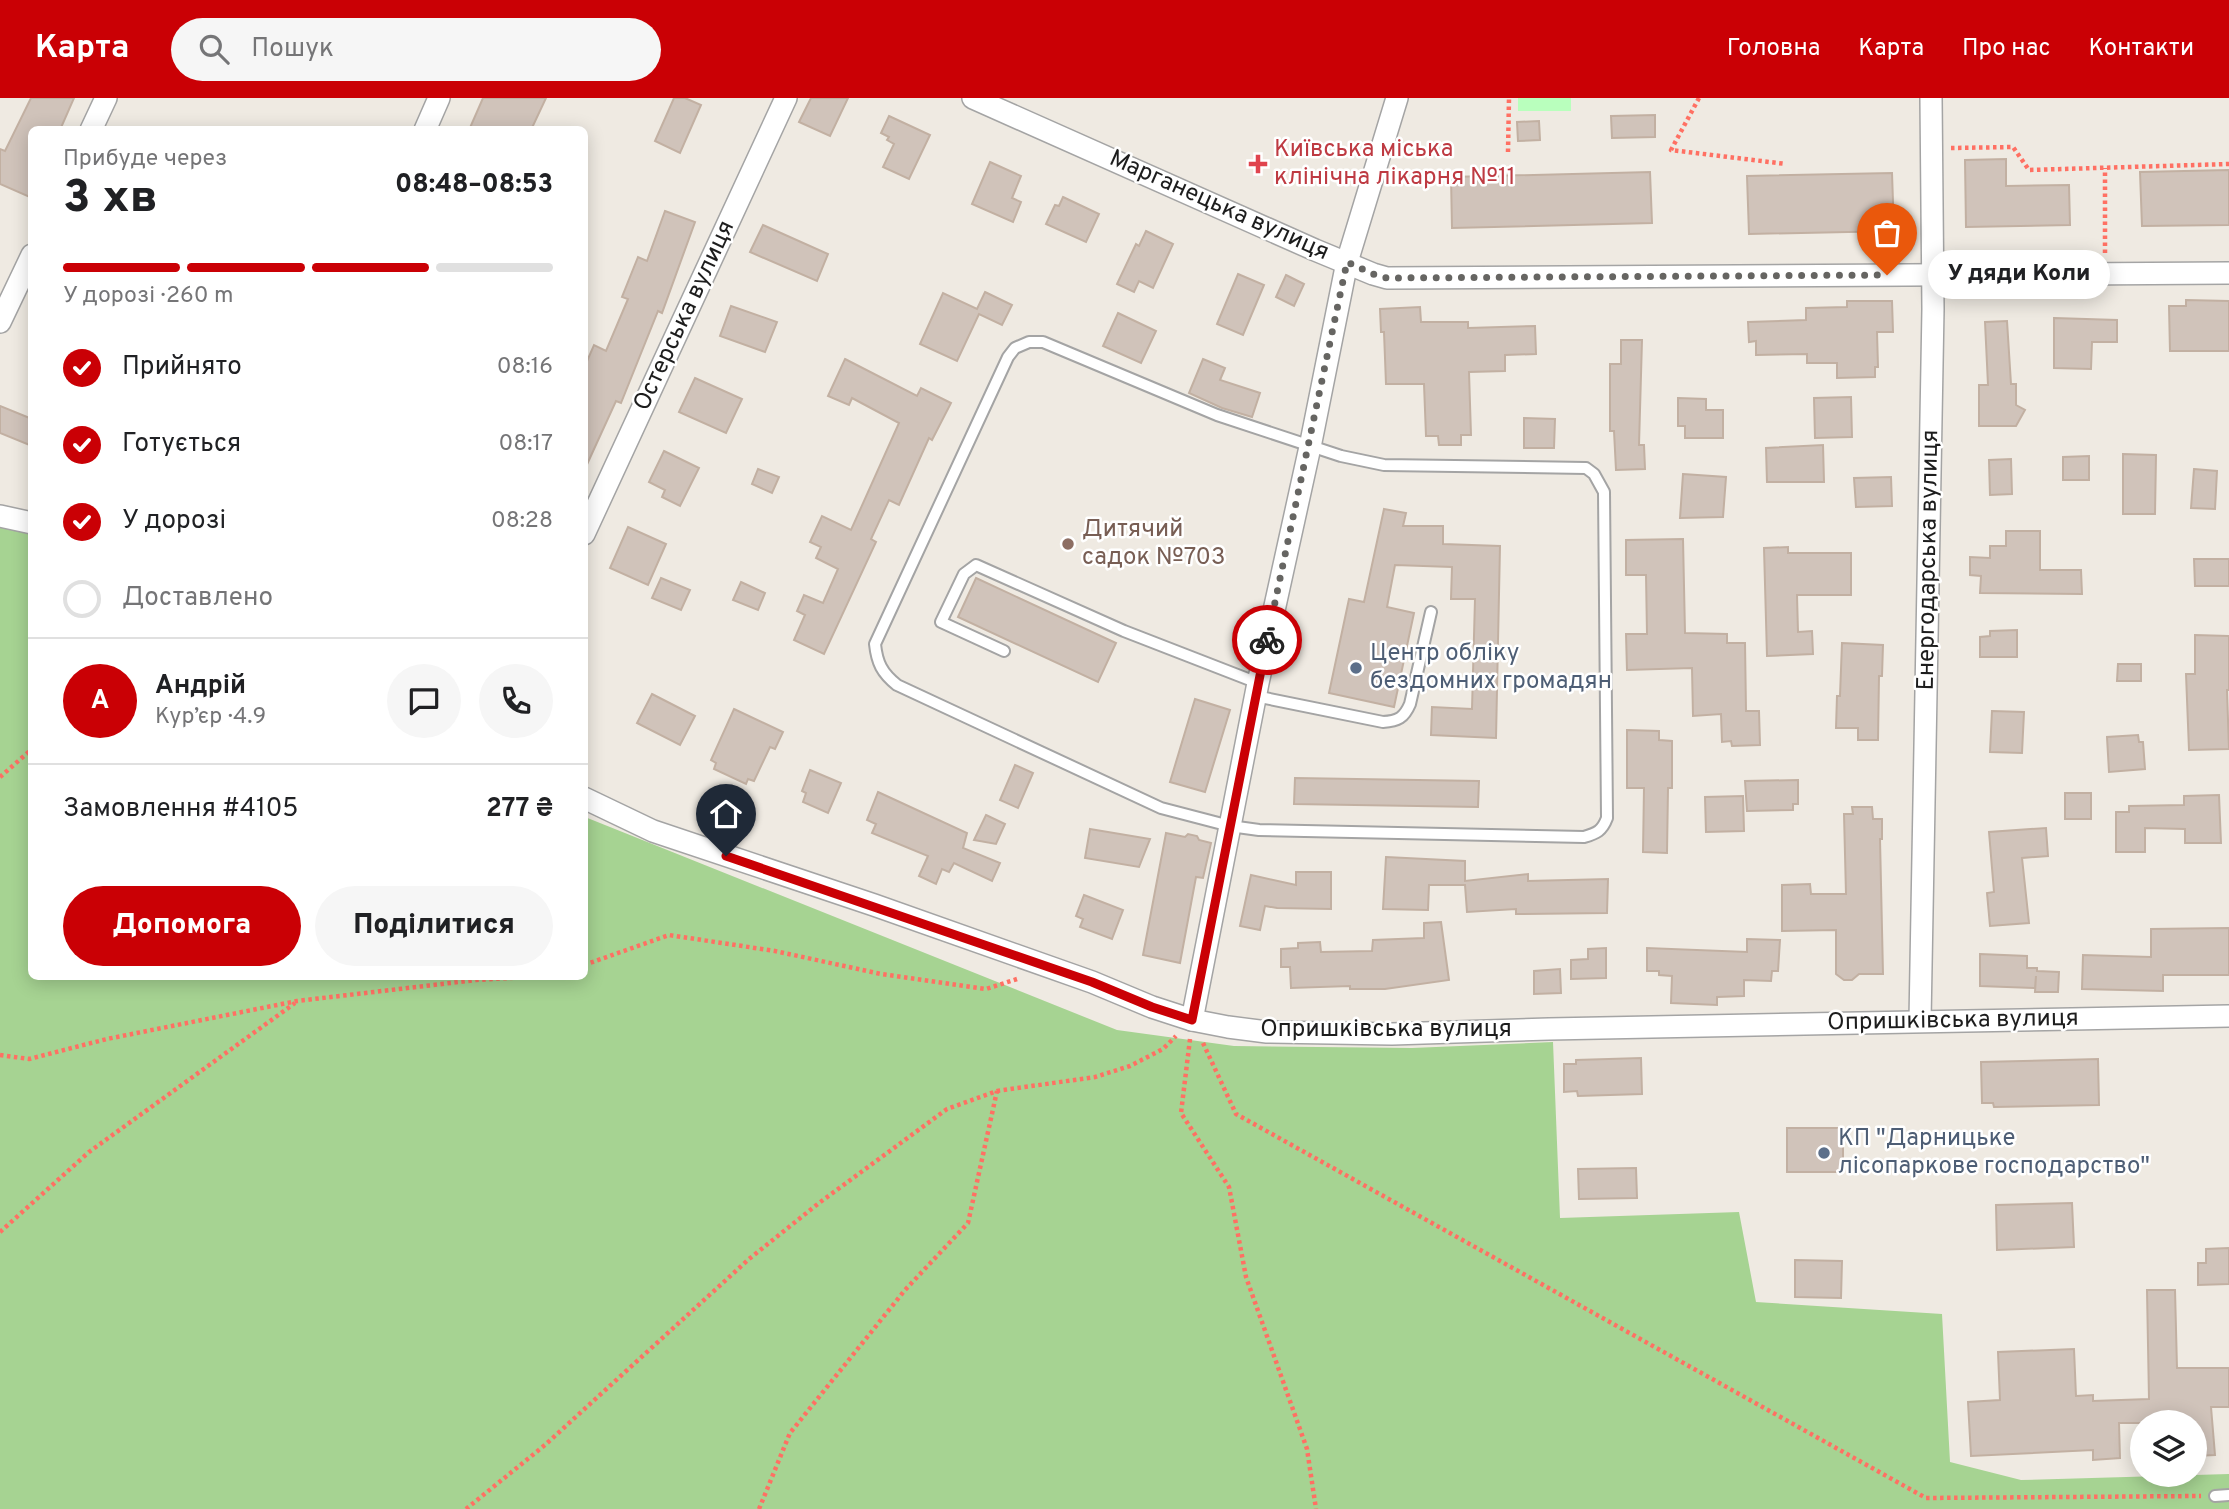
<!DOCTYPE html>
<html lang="uk">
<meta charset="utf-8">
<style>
body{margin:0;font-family:Overpass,sans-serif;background:#f6f6f6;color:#202124;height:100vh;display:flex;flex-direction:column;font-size:26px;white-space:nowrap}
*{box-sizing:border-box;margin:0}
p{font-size:23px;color:#757577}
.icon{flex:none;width:38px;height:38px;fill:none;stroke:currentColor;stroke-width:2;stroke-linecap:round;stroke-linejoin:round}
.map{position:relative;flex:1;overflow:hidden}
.sheet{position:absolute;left:28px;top:28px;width:560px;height:854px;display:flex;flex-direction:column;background:#fff;border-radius:10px;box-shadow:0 4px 18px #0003}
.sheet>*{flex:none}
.buttons{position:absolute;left:2130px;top:1312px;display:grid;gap:14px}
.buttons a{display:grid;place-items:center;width:77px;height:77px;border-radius:50%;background:#fff;box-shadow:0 4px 18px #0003;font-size:35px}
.pin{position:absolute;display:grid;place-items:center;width:60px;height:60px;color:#fff;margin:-72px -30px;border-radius:50% 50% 50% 0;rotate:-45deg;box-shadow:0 0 7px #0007}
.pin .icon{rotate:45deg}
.courier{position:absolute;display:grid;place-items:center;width:70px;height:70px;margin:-35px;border:5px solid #ca0005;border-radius:50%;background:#fff;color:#222;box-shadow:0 2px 9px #0007}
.bubble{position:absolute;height:49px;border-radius:24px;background:#fff;box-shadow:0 4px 18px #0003;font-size:23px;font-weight:800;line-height:49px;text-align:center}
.headline em{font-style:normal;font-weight:800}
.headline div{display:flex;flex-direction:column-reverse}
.headline{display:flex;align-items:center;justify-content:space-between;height:119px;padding:0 35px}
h1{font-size:46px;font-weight:800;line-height:52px}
.bar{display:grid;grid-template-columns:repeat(4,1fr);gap:10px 7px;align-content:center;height:84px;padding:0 35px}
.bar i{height:9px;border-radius:5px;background:#e0e0e0}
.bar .selected{background:#ca0005}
.bar p{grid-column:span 4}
.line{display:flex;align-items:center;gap:18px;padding:0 35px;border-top:2px solid #e0e0e0}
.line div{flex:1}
.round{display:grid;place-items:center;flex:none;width:74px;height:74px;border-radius:37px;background:#f6f6f6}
ol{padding:0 35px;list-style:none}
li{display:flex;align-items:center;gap:21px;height:77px}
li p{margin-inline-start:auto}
li .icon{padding:7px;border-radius:50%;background:#ca0005;color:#fff;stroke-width:4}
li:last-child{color:#757577}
li i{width:38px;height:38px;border:4px solid #e0e0e0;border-radius:50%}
.action{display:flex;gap:14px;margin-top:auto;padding:14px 35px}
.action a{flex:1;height:80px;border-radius:42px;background:#ca0005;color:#fff;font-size:28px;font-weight:800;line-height:80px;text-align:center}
.action a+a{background:#f6f6f6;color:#202124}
header{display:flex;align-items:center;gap:42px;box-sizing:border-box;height:98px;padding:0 35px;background:#ca0005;color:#fff}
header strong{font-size:33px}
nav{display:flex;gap:38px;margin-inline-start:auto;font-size:24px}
.search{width:490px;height:63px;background:#f6f6f6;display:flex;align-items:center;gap:18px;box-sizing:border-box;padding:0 24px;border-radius:38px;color:#757577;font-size:26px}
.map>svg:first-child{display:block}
.forest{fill:#a6d392}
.park{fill:#b9ffbd}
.building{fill:#d0c3ba;stroke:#c2b0a2;stroke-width:2}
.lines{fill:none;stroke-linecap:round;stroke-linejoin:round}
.lane-casing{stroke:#a4a4a4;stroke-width:14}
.street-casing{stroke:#a4a4a4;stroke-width:24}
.path{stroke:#ff7063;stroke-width:4.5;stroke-dasharray:3.5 3.5;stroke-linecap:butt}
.lane{stroke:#fff;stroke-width:10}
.street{stroke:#fff;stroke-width:21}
.done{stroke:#666562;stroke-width:7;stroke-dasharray:0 12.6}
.route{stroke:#ca0005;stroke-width:9}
.health-dot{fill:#e0444e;stroke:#fff;stroke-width:2.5}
.education-dot{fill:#8d6e63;stroke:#fff;stroke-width:2.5}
.service-dot{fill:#5c6f8a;stroke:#fff;stroke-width:2.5}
.labels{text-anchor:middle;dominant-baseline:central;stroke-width:5;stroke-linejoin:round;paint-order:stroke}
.health-label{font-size:24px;fill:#be3a42;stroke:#fff;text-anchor:start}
.street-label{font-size:24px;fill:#1d1d1d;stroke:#fff}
.education-label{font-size:24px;fill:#785e54;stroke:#fff;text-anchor:start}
.service-label{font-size:24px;fill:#4e5e75;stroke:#fff;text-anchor:start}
</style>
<header>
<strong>Карта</strong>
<div class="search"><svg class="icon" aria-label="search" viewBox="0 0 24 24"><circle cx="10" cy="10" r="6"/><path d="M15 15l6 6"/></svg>Пошук</div>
<nav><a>Головна</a><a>Карта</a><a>Про нас</a><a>Контакти</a></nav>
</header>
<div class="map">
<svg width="2229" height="1411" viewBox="0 0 2229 1411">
<rect width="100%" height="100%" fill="#efeae2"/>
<path class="forest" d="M0,428L31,436L32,878H584L585,719L1117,932L1234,948L1412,950L1553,944L1560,1120L1739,1114L1756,1204L1942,1216L1950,1364L2021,1382L2229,1376V1411H0Z"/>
<rect class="park" x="1518" y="0" width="53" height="13"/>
<g class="building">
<path d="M31,0H74L60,32H32V100L0,86V51L5,53Z"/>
<path d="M483,0H546L531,32H469Z"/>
<path d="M674,0H685L701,7L680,55L655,43Z"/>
<path d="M811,0H848L830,38L799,24Z"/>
<path d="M1655,17V39L1612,40L1611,18Z"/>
<path d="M889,18L930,37L909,81L883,69L894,46L887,42L889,39L881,35Z"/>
<path d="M1539,23L1540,42L1518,43L1517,24Z"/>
<path d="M2006,61V88L2069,87L2070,127L1966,129L1965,62Z"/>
<path d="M990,64L1021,78L1012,100L1021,104L1013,124L972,106Z"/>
<path d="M2229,72V127L2142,128L2140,74Z"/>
<path d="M1650,74L1652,125L1452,130L1451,79Z"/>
<path d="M1892,75L1894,133L1749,136L1747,78Z"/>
<path d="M1063,99L1099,116L1086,144L1046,126L1055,107L1059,108Z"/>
<path d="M665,113L695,124L662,215L658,213L621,305L616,303L584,373V270L594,247L606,253L628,201L622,199L638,159L647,163Z"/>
<path d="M763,127L828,156L817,183L750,154Z"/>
<path d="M1146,133L1173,146L1153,190L1139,183L1134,194L1117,186L1136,146L1139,148Z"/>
<path d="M1238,176L1264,187L1243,237L1217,226Z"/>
<path d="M1286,177L1304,186L1294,208L1276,199Z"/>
<path d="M985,194L1012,207L1002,227L979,216L957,263L920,246L943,195L977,211Z"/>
<path d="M2186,202L2229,203V253H2170L2169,208H2186Z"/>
<path d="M1847,203H1892L1893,234H1877L1878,269H1875V279L1837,280V265H1807V256L1756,257V243L1749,244L1748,224L1806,222V210L1847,209Z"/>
<path d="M731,208L777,224L765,254L720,238Z"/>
<path d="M1420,209L1421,224H1468V230L1535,228L1536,256L1505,257V273L1469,274L1471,337H1461V347H1439L1438,338H1426L1424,286H1386L1384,234H1381L1380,211Z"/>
<path d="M1118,215L1156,233L1141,265L1103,248Z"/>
<path d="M2054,220L2117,222V244H2092L2091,271L2054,270Z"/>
<path d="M2007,223L2011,286H2016V307L2025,312L2016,328H1979V287H1988L1985,224Z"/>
<path d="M1621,242H1642L1639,347H1644L1645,371L1616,372L1614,333H1610V266H1621Z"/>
<path d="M845,261L917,298L921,290L951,305L932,342L929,340L899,407L889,402L871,441L876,444L824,556L794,542L805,517L797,513L804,497L823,505L838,471L816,460L821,449L810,444L822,418L851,432L899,325L852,300L849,307L828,298Z"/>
<path d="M1203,261L1225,270L1220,282L1260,295L1252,319L1222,310L1189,295Z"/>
<path d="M695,280L742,301L726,335L679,314Z"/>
<path d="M1851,299L1852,339L1815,340L1814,300Z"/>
<path d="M1678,300L1706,301V312H1723V340H1685V328H1678Z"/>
<path d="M0,308L32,321V348L0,335Z"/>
<path d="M1524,320L1555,321L1554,350H1524Z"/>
<path d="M1823,347L1824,384H1767L1766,350Z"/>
<path d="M664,353L699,370L680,408L662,399L665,392L649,384Z"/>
<path d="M2123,356L2156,357L2155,416H2123Z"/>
<path d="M2089,358V382H2063V359Z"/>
<path d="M2011,361L2012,396L1990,397L1989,362Z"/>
<path d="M758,371L779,379L772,395L752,386Z"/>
<path d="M2194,371L2217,373L2215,411L2191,410Z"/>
<path d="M1683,376L1726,379L1723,419L1680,420Z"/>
<path d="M1891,379L1892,408L1856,409L1854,380Z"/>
<path d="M1384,411L1406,415L1403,428H1443V446L1500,448L1496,640L1431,637L1432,609L1472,611L1475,501H1451L1452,469L1395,467L1387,509L1414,515L1394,609L1329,595L1349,501L1364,504Z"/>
<path d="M628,429L666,446L648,487L610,470Z"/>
<path d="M2006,433H2040V472H2081L2082,496L1980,495L1981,478L1970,477V459L1990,460V448H2006Z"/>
<path d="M1683,441L1685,535L1727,536V545H1745L1746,613H1759L1760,647L1732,648L1731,643L1722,644L1721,616L1693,618L1692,570L1627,572L1626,536H1647L1646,477H1626V442Z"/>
<path d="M1788,449V455H1851V497H1797L1798,534L1812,533L1813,556L1767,558L1764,450Z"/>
<path d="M2194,461H2229V488H2195Z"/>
<path d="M661,480L690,492L681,512L652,500Z"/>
<path d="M976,480L1116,545L1098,584L958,519Z"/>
<path d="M741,484L765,495L758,512L733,502Z"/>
<path d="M2017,532V559H1980V539L1990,538V533Z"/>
<path d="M2195,537L2229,538V592H2227L2229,651L2189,652L2186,576H2195Z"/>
<path d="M1842,545L1883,547L1882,578H1879L1878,642H1858V630H1836L1837,598H1840Z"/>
<path d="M2118,566H2141V583H2117Z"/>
<path d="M652,596L695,618L680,647L637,625Z"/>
<path d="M1195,601L1230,612L1205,694L1170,684Z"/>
<path d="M734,611L783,634L775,651L770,649L754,683L748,681L746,686L714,671L716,665L711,662Z"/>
<path d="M1992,613L2024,614L2022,655L1990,654Z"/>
<path d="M1627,632L1659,633V642L1672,643V690H1668L1667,755L1643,754L1644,690H1627Z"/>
<path d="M2138,637L2139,644H2143L2145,671L2109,674L2107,639Z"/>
<path d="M1015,667L1033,675L1018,710L1000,702Z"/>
<path d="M810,672L841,685L828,715L803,704L806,695L802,693Z"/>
<path d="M1295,680L1479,683L1478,709L1294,706Z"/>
<path d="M1798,682V706H1793V712L1747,713L1745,683Z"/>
<path d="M878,694L967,735L963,750L1000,765L992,783L954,765L949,774L942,771L936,786L919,778L928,758L872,735L876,726L867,722Z"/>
<rect x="2065" y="695" width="26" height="26"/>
<path d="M2219,697L2221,745H2185V731L2145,730V754H2116V714H2129V708L2184,707V698Z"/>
<path d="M1743,698L1744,733L1706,734L1705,699Z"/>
<path d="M1852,709H1872L1873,721H1882V741H1880L1883,876H1859L1852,882H1844L1836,876V832L1782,833V787L1810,786L1811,796H1846L1844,716H1853Z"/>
<path d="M986,717L1005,726L996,746L974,742Z"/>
<path d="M2046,730L2048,758L2022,760L2029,825L1990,828L1987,795L1994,794L1989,734Z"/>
<path d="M1090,731L1150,741L1139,769L1085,760Z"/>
<path d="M1166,735L1185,739L1188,736L1197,738L1199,742L1211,745L1203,780L1196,779L1180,865L1143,857Z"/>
<path d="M1386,759L1465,763V783L1528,776V783L1608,781L1607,815L1516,816V811L1467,814L1465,787H1429L1428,812L1383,811Z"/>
<path d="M1296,774H1331V811L1277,810L1265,808L1260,832L1240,828L1251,777L1296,787Z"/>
<path d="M1084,797L1123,812L1112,841L1080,829L1083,821L1076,818Z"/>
<path d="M1441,824L1449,882L1385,891H1350V888L1291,890L1290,869H1281V851L1298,850V845L1320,844L1321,854L1372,853L1373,842L1424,840V825Z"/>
<path d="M2229,830V877H2163V893L2082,891L2083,857L2151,859V831Z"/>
<path d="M1747,841L1780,842L1778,873H1772L1771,883L1744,882V898L1717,899V907L1671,905L1672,878L1659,877V873H1647V850L1747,854Z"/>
<path d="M1606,850V880L1571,881V862L1588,861V851Z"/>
<path d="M1980,856L2027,858V870H2037V873L2059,874L2058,894H2035L2036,878L2035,890L1980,888Z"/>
<path d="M1560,871L1561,895L1534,896V873Z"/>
<path d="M1641,960L1642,996L1578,998L1577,993L1564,994V966H1576V962Z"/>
<path d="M2098,961L2099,1007L1994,1009L1993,1005H1982L1981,964Z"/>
<rect x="1787" y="1030" width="56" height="44"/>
<path d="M1636,1070L1637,1100L1579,1101L1578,1071Z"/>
<path d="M2072,1105L2074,1149L1997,1152L1996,1107Z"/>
<path d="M2229,1150V1186L2198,1187V1165H2206V1151Z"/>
<path d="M1795,1162L1842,1163L1841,1200L1795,1199Z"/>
<path d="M2147,1192H2175L2177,1270H2229V1309H2211L2215,1357L2194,1358V1325H2119L2120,1360L2093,1362V1352L1971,1358L1968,1304L2000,1302L1998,1254L2074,1251L2076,1298L2093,1297V1303L2149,1301Z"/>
</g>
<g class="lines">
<g class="lane-casing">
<g id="lane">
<path d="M1029,244H1043L1217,317L1341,358L1384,367L1586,370L1594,376L1604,394L1607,720C1602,733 1597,735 1584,739L1259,732L1230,728L1161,710L897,587C882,575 877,565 875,546L1008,259L1015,250Z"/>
<path d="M1004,553L941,524L964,476L976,467L1124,533L1258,585"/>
<path d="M1255,598L1383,624C1398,623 1404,620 1410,606L1431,514"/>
<path d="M2215,1398L2229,1397"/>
</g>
</g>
<g class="street-casing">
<g id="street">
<path d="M973,0L1315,152L1373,176L1387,180L2229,175"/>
<path d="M91,32L106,0"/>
<path d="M425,32L439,0"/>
<path d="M0,224L32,157"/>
<path d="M0,418L32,425"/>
<path d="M584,436L786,0"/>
<path d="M584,700L653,733L874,807L1092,884L1152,909L1192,922L1228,929L1267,934L1392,936L1549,931L2229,918"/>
<path d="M1192,922L1258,585L1310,349L1347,164L1397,0"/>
<path d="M1920,923L1933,211L1931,0"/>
</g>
</g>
<g class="path">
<path d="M1699,0L1671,52L1786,66"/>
<path d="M1951,50L2013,49L2029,72L2229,66"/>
<path d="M1508,54L1509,0"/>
<path d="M2105,155V70"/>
<path d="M0,679L32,651"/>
<path d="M584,867L669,837L775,853L881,876L986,891L1017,881"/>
<path d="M1190,941L1181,1015L1229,1089L1246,1179L1307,1351L1316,1411"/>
<path d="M1203,945L1236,1016L1926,1400L2201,1398"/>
<path d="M0,957L29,961L107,941L297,903L476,882L543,878"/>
<path d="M0,1134L89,1054L295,905"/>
<path d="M466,1411L545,1347L749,1161L819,1105L947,1011L997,993L1095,979L1130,968L1163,951L1176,938"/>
<path d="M759,1411L790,1335L905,1192L968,1125L997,993"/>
</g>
<use href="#lane" class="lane"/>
<use href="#street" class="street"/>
</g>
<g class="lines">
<path class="done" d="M1267,542L1347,164L1373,176L1387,180L1887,177"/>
<path class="route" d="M726,758L1092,884L1152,909L1192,922L1267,542"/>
</g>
<path class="health-dot" d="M1254.5 55.5h7v7h7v7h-7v7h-7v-7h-7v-7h7z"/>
<circle class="education-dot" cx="1068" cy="446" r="7"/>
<g class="service-dot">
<circle cx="1356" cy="570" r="7"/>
<circle cx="1824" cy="1055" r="7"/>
</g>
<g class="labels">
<g class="health-label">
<text x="1274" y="52">Київська міська<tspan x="1274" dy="28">клінічна лікарня №11</tspan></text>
</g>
<g class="street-label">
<text transform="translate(1219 108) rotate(24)">Марганецька вулиця</text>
<text transform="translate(685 218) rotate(-65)">Остерська вулиця</text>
<text transform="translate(1929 462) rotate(-89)">Енергодарська вулиця</text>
<text transform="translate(1953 923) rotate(-1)">Опришківська вулиця</text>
<text x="1386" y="932">Опришківська вулиця</text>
</g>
<g class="education-label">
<text x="1082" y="432">Дитячий<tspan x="1082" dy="28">садок №703</tspan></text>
</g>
<g class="service-label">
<text x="1370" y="556">Центр обліку<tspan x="1370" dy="28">бездомних громадян</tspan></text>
<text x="1838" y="1041">КП "Дарницьке<tspan x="1838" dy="28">лісопаркове господарство"</tspan></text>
</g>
</g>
</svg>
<div class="buttons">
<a><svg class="icon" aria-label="layers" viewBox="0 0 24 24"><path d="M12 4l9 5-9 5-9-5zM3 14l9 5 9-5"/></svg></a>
</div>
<div class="pin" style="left:1887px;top:177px;background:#ea580c"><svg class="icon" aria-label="bag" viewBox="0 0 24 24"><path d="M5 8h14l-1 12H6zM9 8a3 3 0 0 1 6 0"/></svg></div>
<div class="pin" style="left:726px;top:758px;background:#1f2937"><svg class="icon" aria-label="home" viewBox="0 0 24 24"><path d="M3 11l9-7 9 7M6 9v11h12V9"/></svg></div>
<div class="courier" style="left:1267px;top:542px"><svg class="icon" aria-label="bike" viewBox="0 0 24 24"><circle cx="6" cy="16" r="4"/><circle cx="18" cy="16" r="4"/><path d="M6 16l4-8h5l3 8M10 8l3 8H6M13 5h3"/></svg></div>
<div class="bubble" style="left:1928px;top:152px;width:182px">У дяди Коли</div>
<section class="sheet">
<div class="headline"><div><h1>3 хв</h1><p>Прибуде через</p></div><em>08:48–08:53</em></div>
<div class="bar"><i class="selected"></i><i class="selected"></i><i class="selected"></i><i></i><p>У дорозі · 260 m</p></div>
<ol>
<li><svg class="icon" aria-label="check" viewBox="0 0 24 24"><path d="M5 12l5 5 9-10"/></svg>Прийнято<p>08:16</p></li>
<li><svg class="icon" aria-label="check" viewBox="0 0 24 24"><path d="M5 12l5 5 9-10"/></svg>Готується<p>08:17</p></li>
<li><svg class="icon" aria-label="check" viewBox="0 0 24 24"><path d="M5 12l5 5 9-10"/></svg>У дорозі<p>08:28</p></li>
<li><i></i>Доставлено</li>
</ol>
<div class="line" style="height:126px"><b class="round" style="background:#ca0005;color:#fff">А</b><div><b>Андрій</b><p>Кур’єр · 4.9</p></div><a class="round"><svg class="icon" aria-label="chat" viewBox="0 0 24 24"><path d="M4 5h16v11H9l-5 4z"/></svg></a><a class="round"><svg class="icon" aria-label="phone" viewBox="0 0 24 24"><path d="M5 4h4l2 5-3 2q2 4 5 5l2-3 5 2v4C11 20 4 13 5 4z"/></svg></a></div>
<div class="line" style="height:91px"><div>Замовлення #4105</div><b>277 ₴</b></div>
<div class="action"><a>Допомога</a><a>Поділитися</a></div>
</section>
</div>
